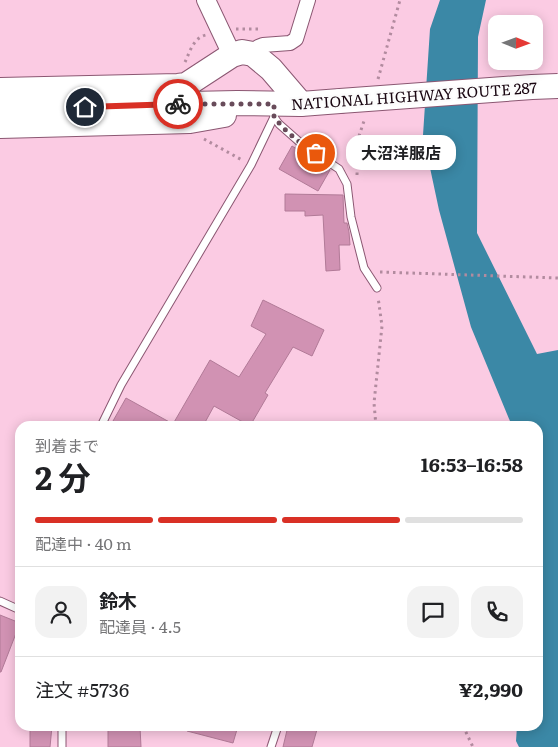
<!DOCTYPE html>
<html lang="ja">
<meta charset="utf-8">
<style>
body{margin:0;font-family:Literata,"Noto Sans JP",serif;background:#f2f2f2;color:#202124;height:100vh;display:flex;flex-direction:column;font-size:19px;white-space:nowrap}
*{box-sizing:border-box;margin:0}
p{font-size:16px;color:#757577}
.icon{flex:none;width:28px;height:28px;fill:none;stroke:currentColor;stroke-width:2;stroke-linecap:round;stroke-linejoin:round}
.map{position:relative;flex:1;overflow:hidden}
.sheet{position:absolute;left:15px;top:421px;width:528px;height:310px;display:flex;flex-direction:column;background:#fff;border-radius:15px;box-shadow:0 2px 12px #0003}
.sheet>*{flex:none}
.needle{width:32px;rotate:91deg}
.buttons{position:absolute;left:488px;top:15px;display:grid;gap:10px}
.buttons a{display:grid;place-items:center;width:55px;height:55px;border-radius:10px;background:#fff;box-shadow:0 2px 12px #0003;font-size:25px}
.pin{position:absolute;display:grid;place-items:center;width:42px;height:42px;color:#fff;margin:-21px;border:2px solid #fff;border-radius:50%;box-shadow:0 1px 5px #0007}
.courier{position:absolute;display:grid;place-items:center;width:50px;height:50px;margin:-25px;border:4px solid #d93025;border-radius:50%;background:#fff;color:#222;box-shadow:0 1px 6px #0007}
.bubble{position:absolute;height:35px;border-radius:15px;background:#fff;box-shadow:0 2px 12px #0003;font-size:16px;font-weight:700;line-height:35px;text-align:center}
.summary em{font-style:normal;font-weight:700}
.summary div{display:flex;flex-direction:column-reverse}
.summary{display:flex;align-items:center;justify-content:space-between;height:85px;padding:0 20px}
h1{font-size:32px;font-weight:700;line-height:38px}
.bar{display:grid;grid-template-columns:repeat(4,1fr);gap:8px 5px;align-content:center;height:60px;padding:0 20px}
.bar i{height:6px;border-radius:4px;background:#e0e0e0}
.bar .on{background:#d93025}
.bar p{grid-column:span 4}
.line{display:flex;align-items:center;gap:12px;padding:0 20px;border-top:1px solid #e0e0e0}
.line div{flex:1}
.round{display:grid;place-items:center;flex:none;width:52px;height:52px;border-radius:15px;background:#f2f2f2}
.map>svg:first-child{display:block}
.water{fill:#3b88a6}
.building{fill:#d192b3;stroke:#b17a97}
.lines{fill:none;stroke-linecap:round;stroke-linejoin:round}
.service-casing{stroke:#8b5772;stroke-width:9}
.minor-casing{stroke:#8b5772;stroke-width:16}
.tertiary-casing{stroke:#8b5772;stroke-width:20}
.trunk-casing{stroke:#8b5772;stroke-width:26}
.path{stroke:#b28b9f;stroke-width:3;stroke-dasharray:2.5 4;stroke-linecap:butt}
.service{stroke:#fff;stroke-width:7}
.minor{stroke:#fff;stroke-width:14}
.tertiary{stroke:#fff;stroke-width:18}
.trunk{stroke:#fff;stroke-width:24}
.trunk-bridge-casing{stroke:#8b5772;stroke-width:26;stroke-linecap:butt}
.trunk-bridge{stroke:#fff;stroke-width:24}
.done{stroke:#684b5a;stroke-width:5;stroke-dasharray:0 9}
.route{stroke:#d93025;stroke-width:6}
.labels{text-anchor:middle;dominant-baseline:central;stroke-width:5;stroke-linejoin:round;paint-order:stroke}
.street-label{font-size:15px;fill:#190611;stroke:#fcfcfc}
</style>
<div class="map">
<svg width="558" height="747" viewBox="0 0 558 747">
<rect width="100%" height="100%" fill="#fbcbe3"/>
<path class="water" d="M440,0H486L478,37L477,233L537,354L558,350V747H519L516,741L517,726H538V426H512L471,327L439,210L423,135L430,29Z"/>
<g class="building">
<path d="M292,146L330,170L318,191L279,169Z"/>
<path d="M285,194L343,195L344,223H347L349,232L350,245H339L340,270L326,271L323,215L305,216V211H285Z"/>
<path d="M263,300L324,330L312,356L293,347L265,393L268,395L250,426L214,406L203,426H122L113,421L126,398L173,424L210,360L239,377L266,334L251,326Z"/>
<path d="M0,615L20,623L1,672H0Z"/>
<path d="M30,726H52L50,747H30Z"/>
<path d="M188,726H238L233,743L187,731Z"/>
<path d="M288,726H318L312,747H283Z"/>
<path d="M108,727H140L141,747H108Z"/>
</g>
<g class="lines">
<g class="service-casing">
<g id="service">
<path d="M274,114V117L279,124L304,146L339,169L347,184L351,217L364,268L377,288"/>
<path d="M101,426L121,385L251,165L274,117"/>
<path d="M0,601L20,610"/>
<path d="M62,726V747"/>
<path d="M271,747L278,726"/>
</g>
</g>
<g class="minor-casing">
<path id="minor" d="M253,54L258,47L263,45L290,43L296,39L308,0"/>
</g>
<g class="tertiary-casing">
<path id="tertiary" d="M206,0L232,55"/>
</g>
<g class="trunk-casing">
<g id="trunk">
<path d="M0,90L178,86L186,85L232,55L242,52L253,54L271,69L301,104"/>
<path d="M0,108L237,103L301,104L340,101"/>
<path d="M0,126L190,121L224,115"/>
</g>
</g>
<g class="path">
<path d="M236,29H260"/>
<path d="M185,62C190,52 193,38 206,35"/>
<path d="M378,79L400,0"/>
<path d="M204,139L242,160"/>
<path d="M357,175L358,139L365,118"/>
<path d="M380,272L558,278"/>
<path d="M376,426L374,403L382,326L378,297"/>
<path d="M463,726L473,747"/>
</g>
<use href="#service" class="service"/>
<use href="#minor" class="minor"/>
<use href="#tertiary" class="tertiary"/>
<use href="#trunk" class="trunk"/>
<g class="trunk-bridge-casing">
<path id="trunk-bridge" d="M340,101L532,87L558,86"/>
</g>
<use href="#trunk-bridge" class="trunk-bridge"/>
</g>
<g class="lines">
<path class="done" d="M178,104H274V117C285,131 300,144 316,153"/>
<path class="route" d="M85,107L178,104"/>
</g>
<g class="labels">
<g class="street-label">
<text transform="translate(414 95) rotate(-4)">NATIONAL HIGHWAY ROUTE 287</text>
</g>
</g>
</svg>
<div class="buttons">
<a><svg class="needle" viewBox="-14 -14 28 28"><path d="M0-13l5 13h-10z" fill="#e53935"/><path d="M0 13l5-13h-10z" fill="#757577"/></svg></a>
</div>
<div class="pin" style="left:316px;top:153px;background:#ea580c"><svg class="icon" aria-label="bag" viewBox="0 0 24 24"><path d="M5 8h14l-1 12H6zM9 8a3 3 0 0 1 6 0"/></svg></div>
<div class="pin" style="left:85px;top:107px;background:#1f2937"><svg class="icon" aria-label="home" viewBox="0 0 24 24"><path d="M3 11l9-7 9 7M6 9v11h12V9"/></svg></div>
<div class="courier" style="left:178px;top:104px"><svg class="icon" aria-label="bike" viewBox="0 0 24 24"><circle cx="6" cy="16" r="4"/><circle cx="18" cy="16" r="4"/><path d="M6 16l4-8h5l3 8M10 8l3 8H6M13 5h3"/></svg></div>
<div class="bubble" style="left:346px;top:135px;width:110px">大沼洋服店</div>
<section class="sheet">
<div class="summary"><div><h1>2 分</h1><p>到着まで</p></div><em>16:53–16:58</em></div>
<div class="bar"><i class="on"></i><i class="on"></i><i class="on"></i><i></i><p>配達中 · 40 m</p></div>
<div class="line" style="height:90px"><a class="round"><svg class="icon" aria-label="person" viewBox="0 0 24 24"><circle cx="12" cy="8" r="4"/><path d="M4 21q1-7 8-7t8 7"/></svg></a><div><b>鈴木</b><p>配達員 · 4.5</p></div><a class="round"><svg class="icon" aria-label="chat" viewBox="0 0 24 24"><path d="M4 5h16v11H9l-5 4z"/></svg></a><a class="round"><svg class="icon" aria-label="phone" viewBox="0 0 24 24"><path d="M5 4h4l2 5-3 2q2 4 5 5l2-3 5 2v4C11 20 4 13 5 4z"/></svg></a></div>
<div class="line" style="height:65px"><div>注文 #5736</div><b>¥2,990</b></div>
</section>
</div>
